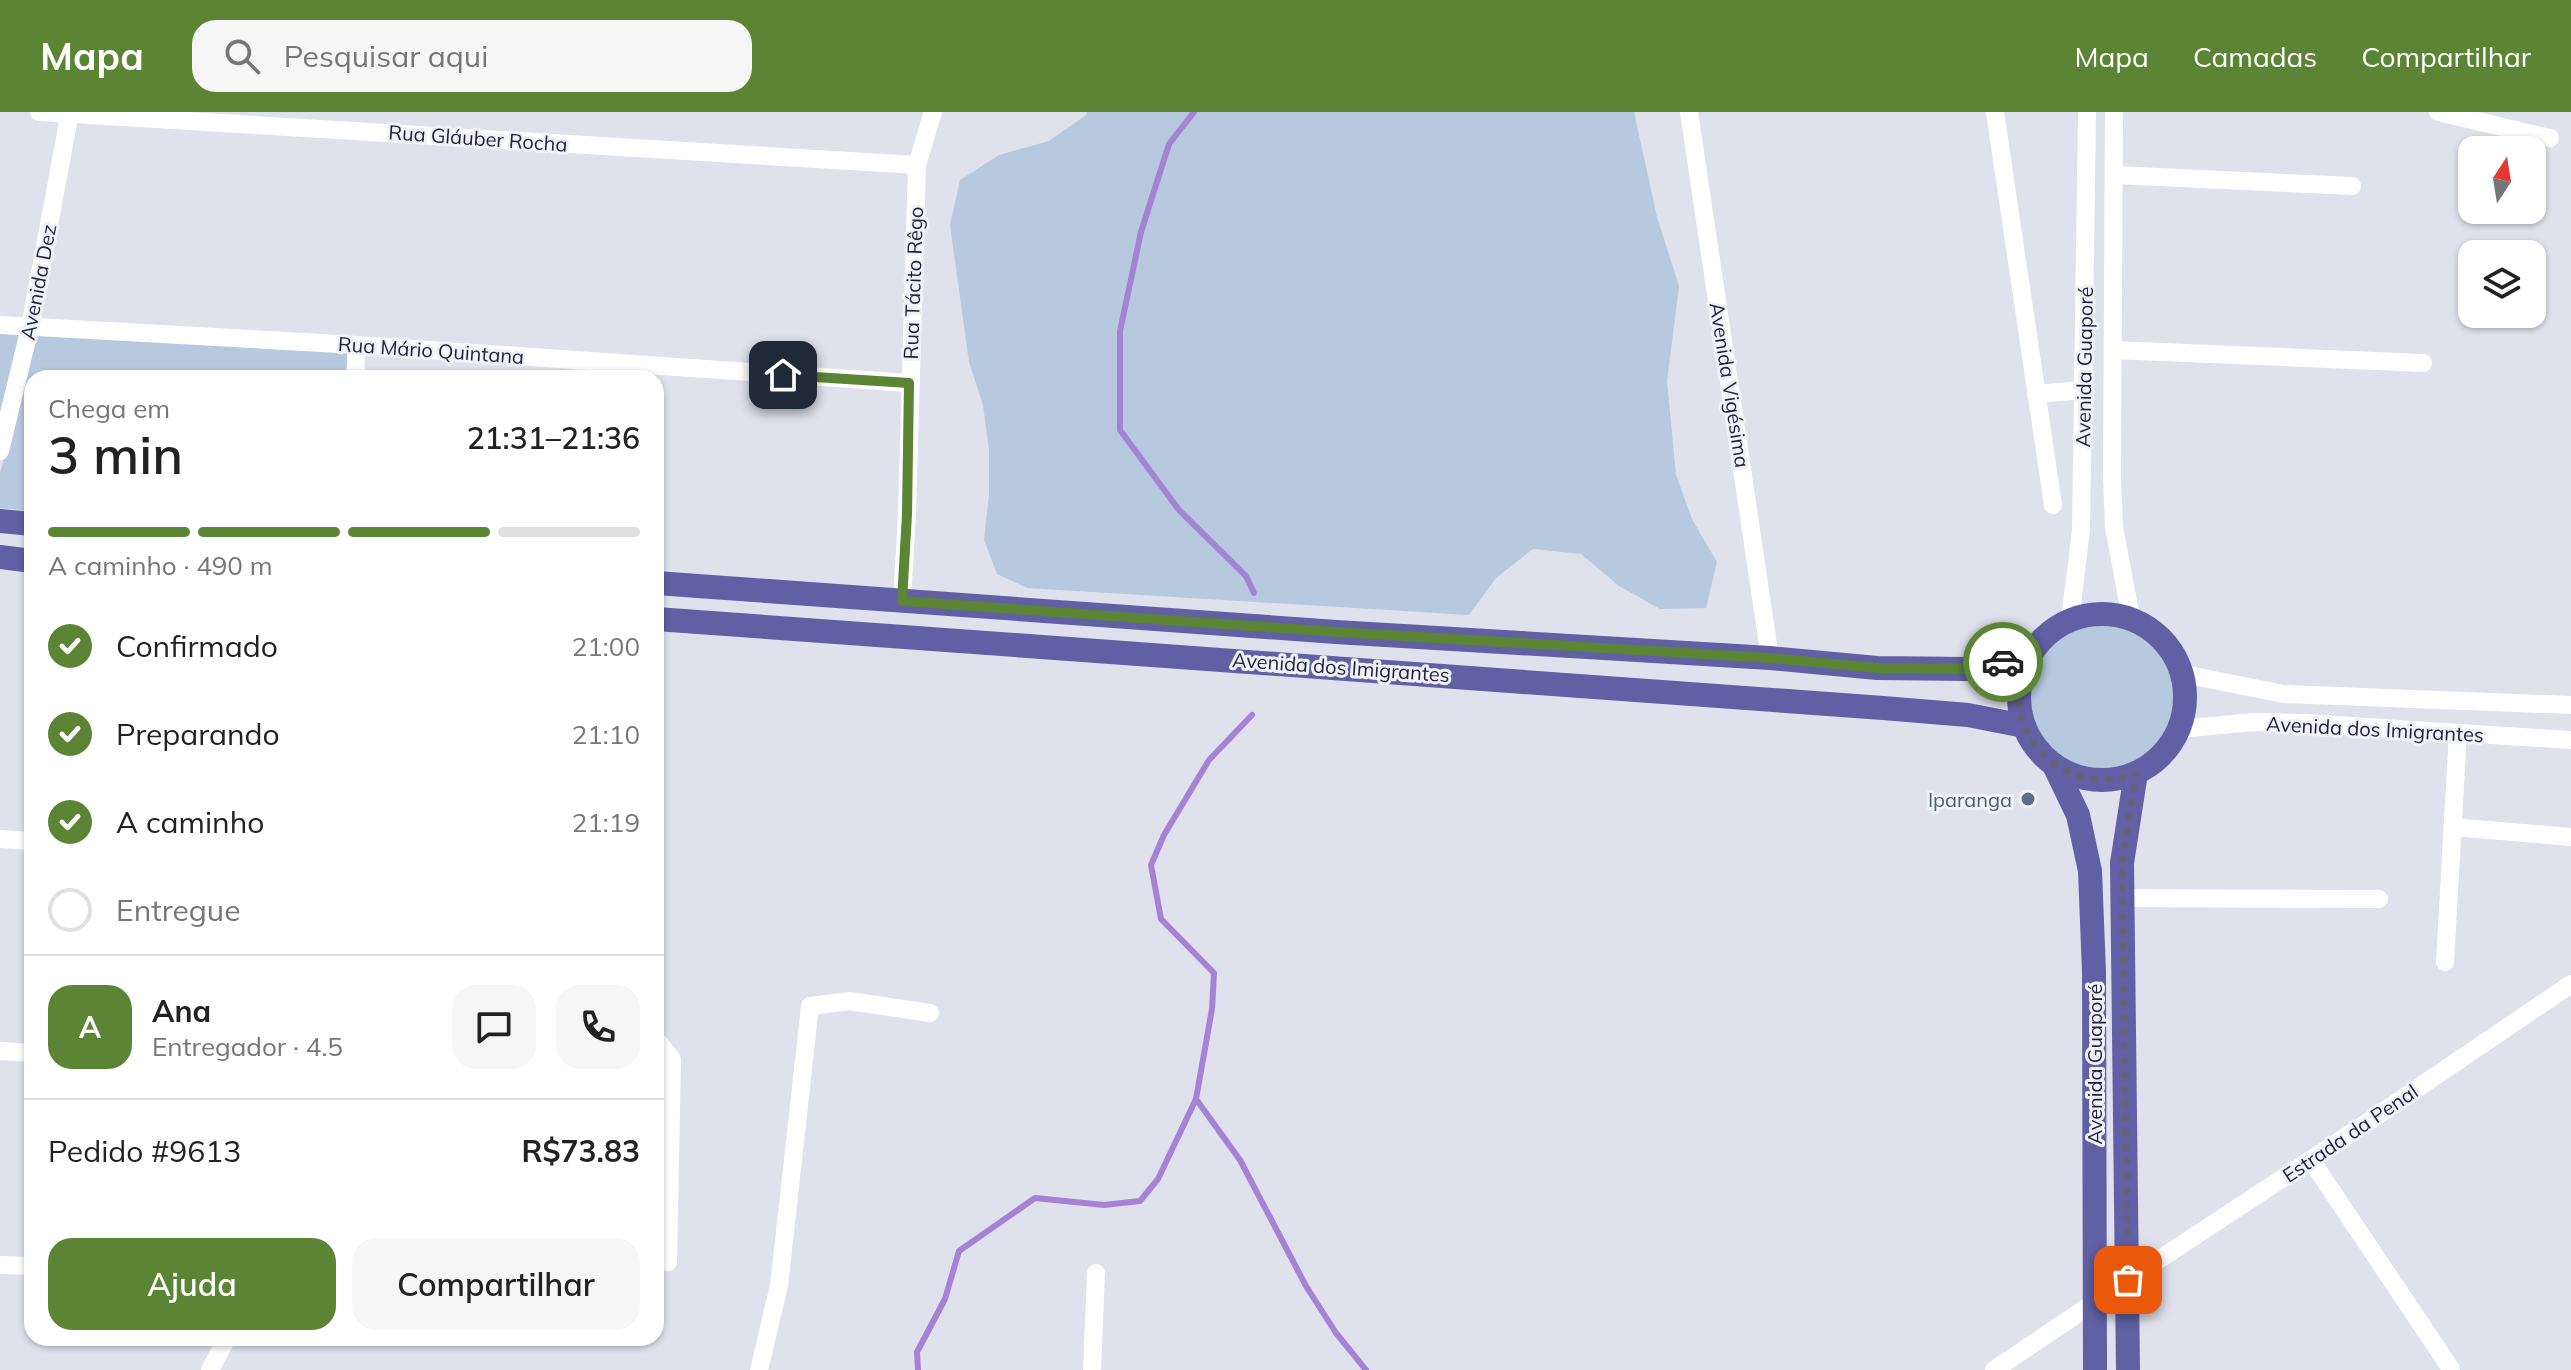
<!DOCTYPE html>
<html lang="pt">
<meta charset="utf-8">
<style>
body{margin:0;font-family:Mulish,sans-serif;background:#f6f6f6;color:#222;height:100vh;display:flex;flex-direction:column;font-size:30px;white-space:nowrap}
*{box-sizing:border-box;margin:0}
p{font-size:26px;color:#767676}
.icon{flex:none;width:44px;height:44px;fill:none;stroke:currentColor;stroke-width:2;stroke-linecap:round;stroke-linejoin:round}
.map{position:relative;flex:1;overflow:hidden}
.details{position:absolute;left:24px;top:258px;width:640px;height:976px;display:flex;flex-direction:column;background:#fff;border-radius:24px;box-shadow:0 2px 6px #0004}
.details>*{flex:none}
.needle{width:52px;rotate:12deg}
.tools{position:absolute;left:2458px;top:24px;display:grid;gap:16px}
.tools a{display:grid;place-items:center;width:88px;height:88px;border-radius:16px;background:#fff;box-shadow:0 2px 6px #0004;font-size:40px}
.pin{position:absolute;display:grid;place-items:center;width:68px;height:68px;color:#fff;margin:-34px;border-radius:16px;box-shadow:0 4px 12px #0006}
.courier{position:absolute;display:grid;place-items:center;width:80px;height:80px;margin:-40px;border:6px solid #5b8435;border-radius:50%;background:#fff;color:#222;box-shadow:0 2px 10px #0007}
.overview em{font-style:normal;font-weight:600}
.overview div{display:flex;flex-direction:column-reverse}
.overview{display:flex;align-items:center;justify-content:space-between;height:136px;padding:0 24px}
h1{font-size:52px;font-weight:600;line-height:60px}
.bar{display:grid;grid-template-columns:repeat(4,1fr);gap:12px 8px;align-content:center;height:96px;padding:0 24px}
.bar i{height:10px;border-radius:6px;background:#e0e0e0}
.bar .active{background:#5b8435}
.bar p{grid-column:span 4}
.line{display:flex;align-items:center;gap:20px;padding:0 24px;border-top:2px solid #e0e0e0}
.line div{flex:1}
.round{display:grid;place-items:center;flex:none;width:84px;height:84px;border-radius:24px;background:#f6f6f6}
ol{padding:0 24px;list-style:none}
li{display:flex;align-items:center;gap:24px;height:88px}
li p{margin-inline-start:auto}
li .icon{padding:8px;border-radius:50%;background:#5b8435;color:#fff;stroke-width:4}
li:last-child{color:#767676}
li i{width:44px;height:44px;border:4px solid #e0e0e0;border-radius:50%}
.primary-button{display:flex;gap:16px;margin-top:auto;padding:16px 24px}
.primary-button a{flex:1;height:92px;border-radius:24px;background:#5b8435;color:#fff;font-size:32px;font-weight:600;line-height:92px;text-align:center}
.primary-button a+a{background:#f6f6f6;color:#222}
header{display:flex;align-items:center;gap:48px;box-sizing:border-box;height:112px;padding:0 40px;background:#5b8435;color:#fff}
header strong{font-size:38px}
nav{display:flex;gap:44px;margin-inline-start:auto;font-size:28px}
.search{width:560px;height:72px;background:#f6f6f6;display:flex;align-items:center;gap:20px;box-sizing:border-box;padding:0 28px;border-radius:24px;color:#767676;font-size:30px}
.map>svg:first-child{display:block}
.green{fill:#b6c9df}
.lines{fill:none;stroke-linecap:round;stroke-linejoin:round}
.stream{stroke:#a682d5;stroke-width:6}
.minor{stroke:#fff;stroke-width:18}
.major{stroke:#6160a5;stroke-width:24}
.done{stroke:#62637a;stroke-width:8;stroke-dasharray:0 14.4}
.route{stroke:#5b8435;stroke-width:10}
.service-dot{fill:#5c6f8a;stroke:#f0f2f8;stroke-width:3}
.labels{text-anchor:middle;dominant-baseline:central;stroke-width:6;stroke-linejoin:round;paint-order:stroke}
.street-label{font-size:20px;fill:#1f1f3d;stroke:#f0f2f8}
.service-label{font-size:20px;fill:#4e5e75;stroke:#f0f2f8;text-anchor:end}
</style>
<header>
<strong>Mapa</strong>
<div class="search"><svg class="icon" aria-label="search" viewBox="0 0 24 24"><circle cx="10" cy="10" r="6"/><path d="M15 15l6 6"/></svg>Pesquisar aqui</div>
<nav><a>Mapa</a><a>Camadas</a><a>Compartilhar</a></nav>
</header>
<div class="map">
<svg width="2571" height="1258" viewBox="0 0 2571 1258">
<rect width="100%" height="100%" fill="#dfe1ec"/>
<g class="green">
<path d="M1087,0H1634L1657,105L1679,174L1667,269L1676,363L1692,407L1717,450L1706,496L1660,497L1619,474L1581,442L1533,437L1496,466L1469,503L1027,476L997,462L984,428L989,383V338L983,293L969,250L950,113L960,68L999,43L1049,29L1086,3Z"/>
<path d="M0,218L24,219L0,314Z"/>
<path d="M39,219L353,237L352,266H32V399L0,396V361Z"/>
<circle cx="2101" cy="585" r="73"/>
</g>
<g class="lines">
<g class="stream">
<path d="M1194,0L1169,32L1141,120L1120,219V318L1179,398L1246,464L1254,481"/>
<path d="M1196,987L1240,1048L1306,1174L1336,1221L1366,1258"/>
<path d="M918,1258L917,1240L945,1187L959,1139L1035,1086L1104,1093L1140,1089L1158,1067L1196,987L1212,897L1214,861L1161,807L1151,753L1164,723L1209,648L1252,603"/>
</g>
<g class="minor">
<path d="M39,0L917,53"/>
<path d="M1689,0L1770,546"/>
<path d="M1995,0L2053,393"/>
<path d="M2114,0L2112,365L2114,415L2131,506"/>
<path d="M2438,0L2550,26"/>
<path d="M2115,63L2352,74"/>
<path d="M0,213L357,233L909,271"/>
<path d="M2113,238L2423,251"/>
<path d="M355,266L357,233"/>
<path d="M2036,282L2084,278"/>
<path d="M0,339L30,215L70,0"/>
<path d="M902,489L907,402L917,53L933,0"/>
<path d="M2070,508L2081,418L2087,0"/>
<path d="M2183,562L2284,582L2571,593"/>
<path d="M2180,617L2253,610L2305,611L2571,628"/>
<path d="M2453,715L2571,725"/>
<path d="M0,727L32,729"/>
<path d="M2122,786L2379,787"/>
<path d="M2445,850L2458,621"/>
<path d="M656,927L672,947L668,1150L656,1149"/>
<path d="M0,939L32,941"/>
<path d="M2311,1048L2451,1257"/>
<path d="M0,1153L32,1154"/>
<path d="M2128,1168L2359,1016L2571,872"/>
<path d="M210,1258L227,1226"/>
<path d="M759,1258L779,1174L810,894L849,889L930,901"/>
<path d="M1092,1258L1096,1161"/>
<path d="M1994,1258L2095,1190"/>
</g>
<g class="major">
<path d="M0,409L32,412"/>
<path d="M0,445L32,449"/>
<path d="M656,471L1336,520L1770,546L1877,556L1968,557L2028,546"/>
<circle cx="2102" cy="585" r="83"/>
<path d="M656,507L1883,596L1968,603L2024,614"/>
<path d="M2054,653L2078,703L2090,759L2094,860L2095,1258"/>
<path d="M2128,1258L2122,751L2136,661"/>
</g>
</g>
<g class="lines">
<path class="done" d="M2003,550L2028,546C2023,561 2017,577 2019,594C2028,649 2084,682 2136,661L2122,751L2128,1168"/>
<path class="route" d="M783,263L909,271L907,402L902,489L1336,520L1770,546L1877,556L1968,557L2003,550"/>
</g>
<circle class="service-dot" cx="2028" cy="687" r="8"/>
<g class="labels">
<g class="street-label">
<text transform="translate(478 26) rotate(4)">Rua Gláuber Rocha</text>
<text transform="translate(38 170) rotate(-79)">Avenida Dez</text>
<text transform="translate(913 171) rotate(-88)">Rua Tácito Rêgo</text>
<text transform="translate(431 238) rotate(4)">Rua Mário Quintana</text>
<text transform="translate(2084 255) rotate(-89)">Avenida Guaporé</text>
<text transform="translate(1730 273) rotate(81)">Avenida Vigésima</text>
<text transform="translate(1341 555) rotate(4)">Avenida dos Imigrantes</text>
<text transform="translate(2375 617) rotate(3)">Avenida dos Imigrantes</text>
<text transform="translate(2094 952) rotate(-90)">Avenida Guaporé</text>
<text transform="translate(2350 1021) rotate(-34)">Estrada da Penal</text>
</g>
<g class="service-label">
<text x="2012" y="687">Iparanga</text>
</g>
</g>
</svg>
<div class="tools">
<a><svg class="needle" viewBox="-14 -14 28 28"><path d="M0-13l5 13h-10z" fill="#e53935"/><path d="M0 13l5-13h-10z" fill="#767676"/></svg></a>
<a><svg class="icon" aria-label="layers" viewBox="0 0 24 24"><path d="M12 4l9 5-9 5-9-5zM3 14l9 5 9-5"/></svg></a>
</div>
<div class="pin" style="left:2128px;top:1168px;background:#ea580c"><svg class="icon" aria-label="bag" viewBox="0 0 24 24"><path d="M5 8h14l-1 12H6zM9 8a3 3 0 0 1 6 0"/></svg></div>
<div class="pin" style="left:783px;top:263px;background:#1f2937"><svg class="icon" aria-label="home" viewBox="0 0 24 24"><path d="M3 11l9-7 9 7M6 9v11h12V9"/></svg></div>
<div class="courier" style="left:2003px;top:550px"><svg class="icon" aria-label="car" viewBox="0 0 24 24"><path d="M5 17H2v-5l4-1 3-4h7l3 4 3 1v5h-3M9 17h6M6 11h13"/><circle cx="7" cy="17" r="2"/><circle cx="17" cy="17" r="2"/></svg></div>
<section class="details">
<div class="overview"><div><h1>3 min</h1><p>Chega em</p></div><em>21:31–21:36</em></div>
<div class="bar"><i class="active"></i><i class="active"></i><i class="active"></i><i></i><p>A caminho · 490 m</p></div>
<ol>
<li><svg class="icon" aria-label="check" viewBox="0 0 24 24"><path d="M5 12l5 5 9-10"/></svg>Confirmado<p>21:00</p></li>
<li><svg class="icon" aria-label="check" viewBox="0 0 24 24"><path d="M5 12l5 5 9-10"/></svg>Preparando<p>21:10</p></li>
<li><svg class="icon" aria-label="check" viewBox="0 0 24 24"><path d="M5 12l5 5 9-10"/></svg>A caminho<p>21:19</p></li>
<li><i></i>Entregue</li>
</ol>
<div class="line" style="height:144px"><b class="round" style="background:#5b8435;color:#fff">A</b><div><b>Ana</b><p>Entregador · 4.5</p></div><a class="round"><svg class="icon" aria-label="chat" viewBox="0 0 24 24"><path d="M4 5h16v11H9l-5 4z"/></svg></a><a class="round"><svg class="icon" aria-label="phone" viewBox="0 0 24 24"><path d="M5 4h4l2 5-3 2q2 4 5 5l2-3 5 2v4C11 20 4 13 5 4z"/></svg></a></div>
<div class="line" style="height:104px"><div>Pedido #9613</div><b>R$73.83</b></div>
<div class="primary-button"><a>Ajuda</a><a>Compartilhar</a></div>
</section>
</div>
